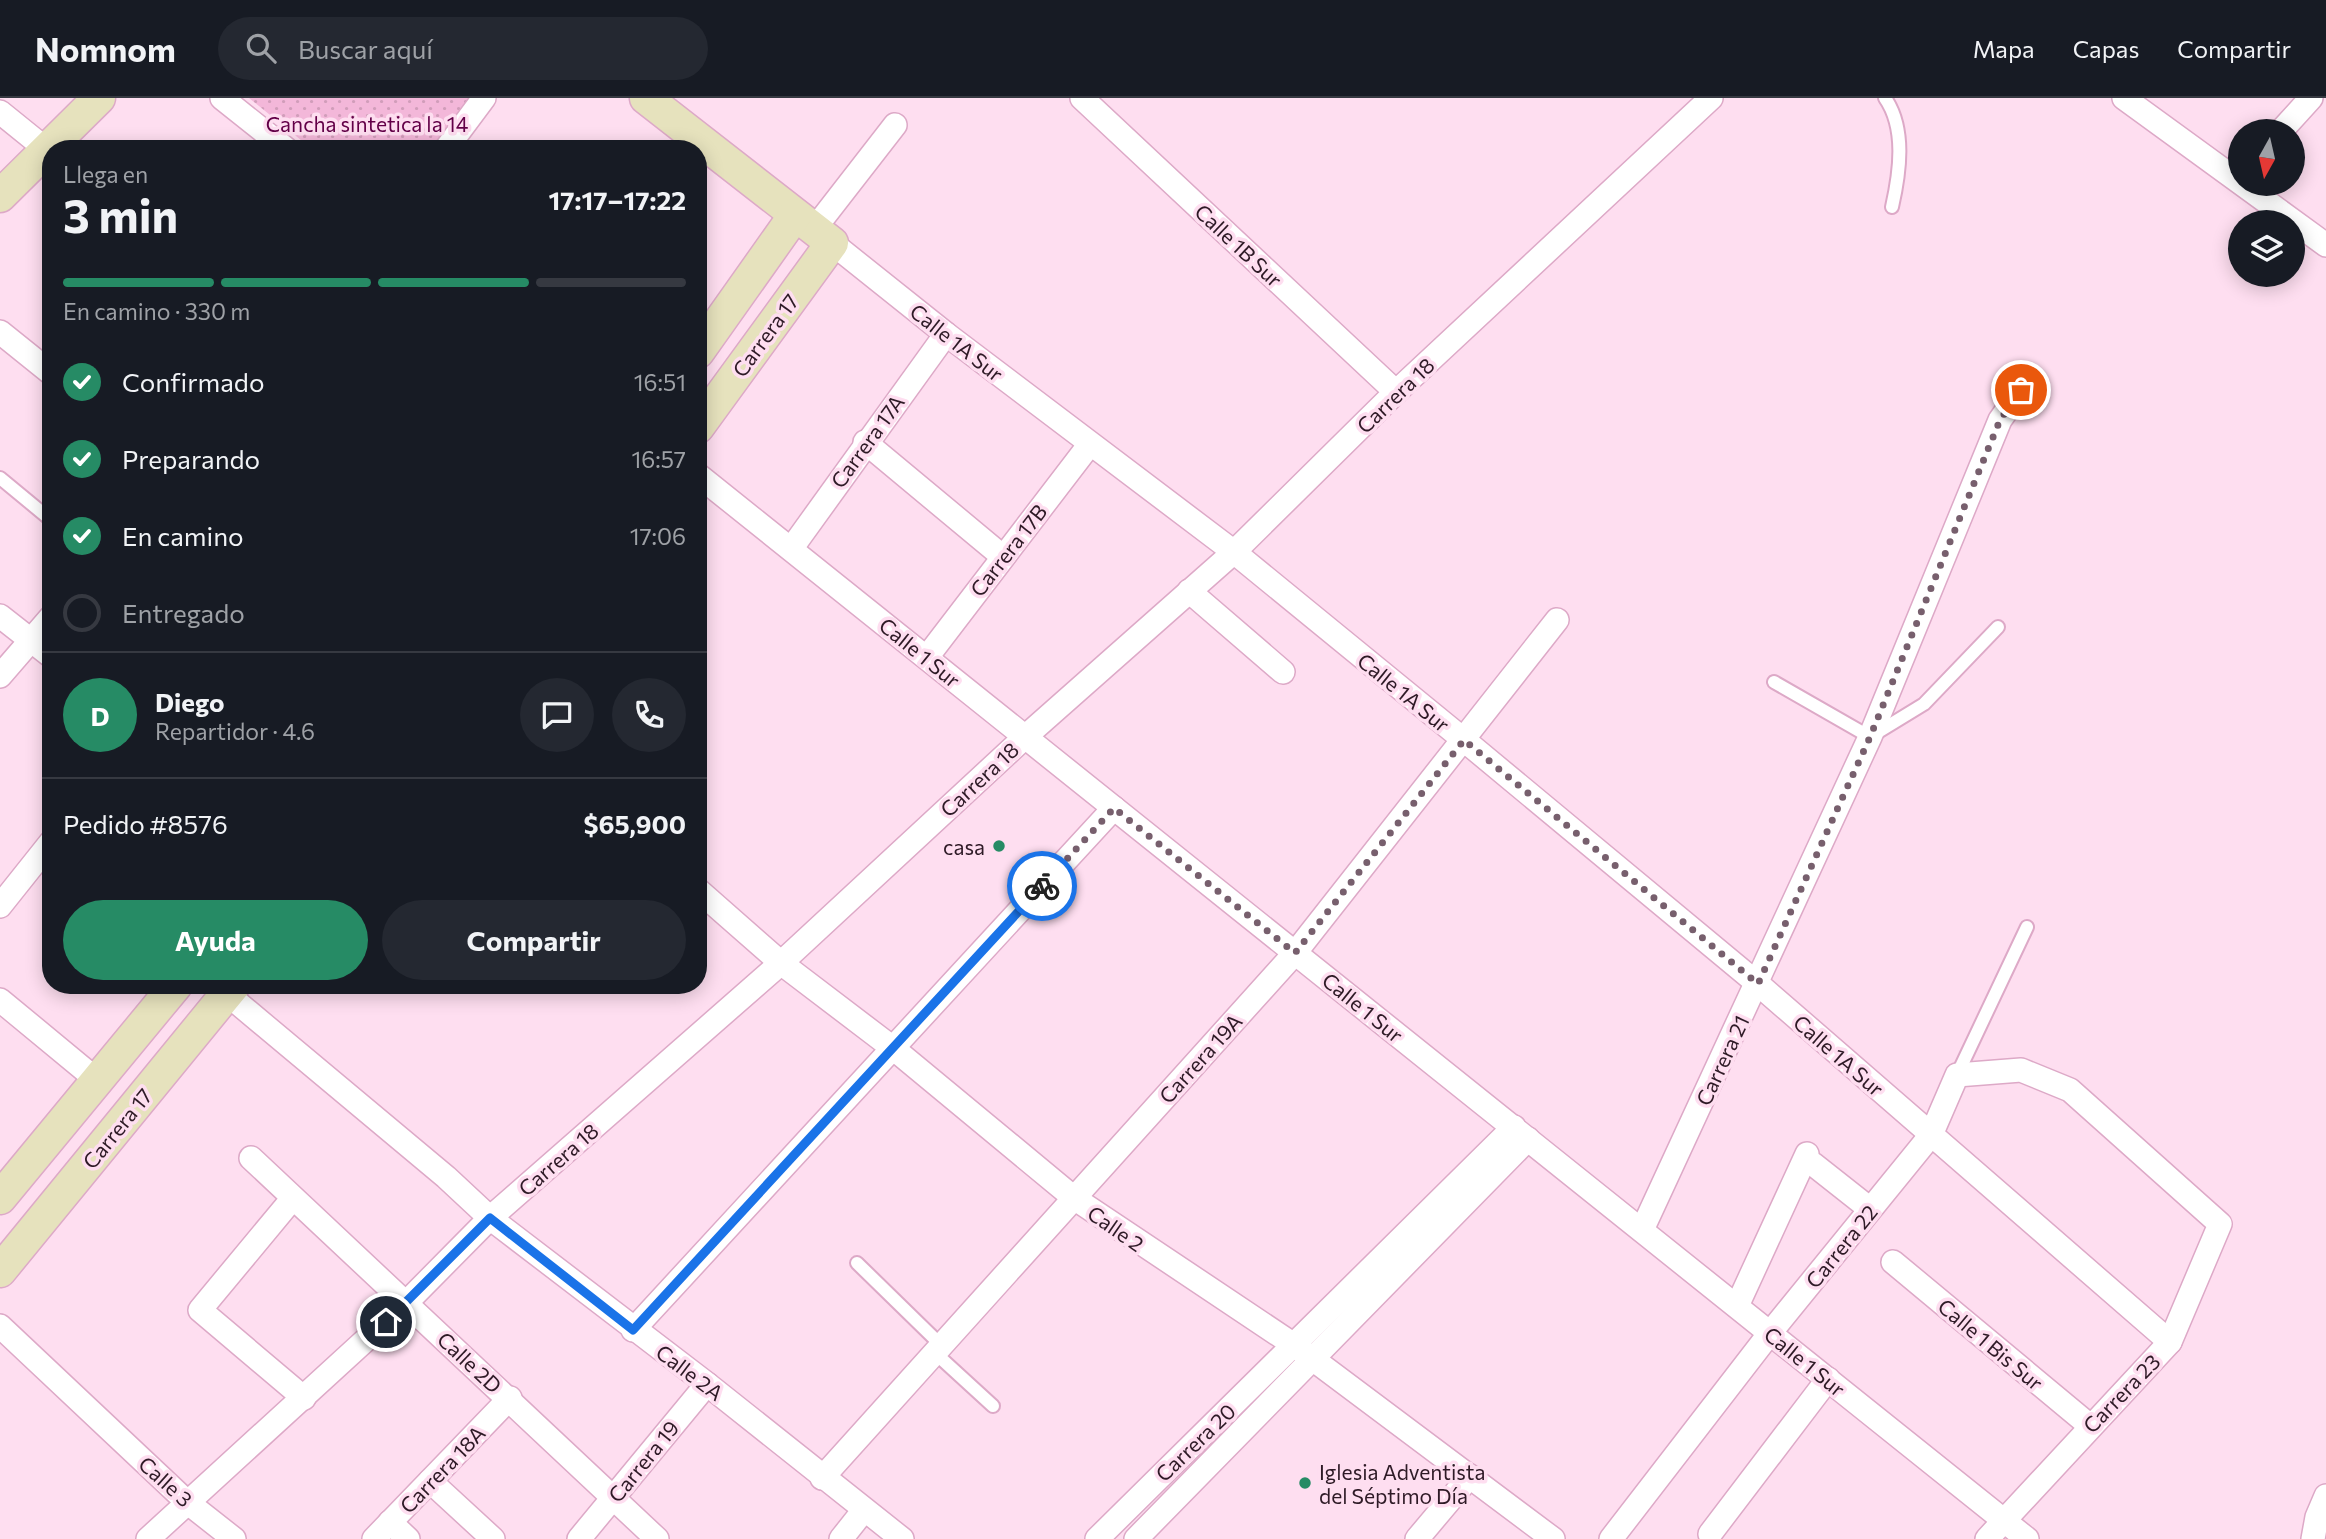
<!DOCTYPE html>
<html lang="es">
<meta charset="utf-8">
<style>
body{margin:0;font-family:Commissioner,sans-serif;background:#242831;color:#f1f3f6;height:100vh;display:flex;flex-direction:column;font-size:26px;white-space:nowrap}
*{box-sizing:border-box;margin:0}
p{font-size:23px;color:#9ea1a6}
.icon{flex:none;width:38px;height:38px;fill:none;stroke:currentColor;stroke-width:2;stroke-linecap:round;stroke-linejoin:round}
.map{position:relative;flex:1;overflow:hidden}
.details{position:absolute;left:42px;top:42px;width:665px;height:854px;display:flex;flex-direction:column;background:#171b24;border-radius:28px;box-shadow:0 4px 18px #0003}
.details>*{flex:none}
.needle{width:46px;rotate:188deg}
.tools{position:absolute;left:2228px;top:21px;display:grid;gap:14px}
.tools a{display:grid;place-items:center;width:77px;height:77px;border-radius:50%;background:#171b24;box-shadow:0 4px 18px #0003;font-size:35px}
.pin{position:absolute;display:grid;place-items:center;width:60px;height:60px;color:#fff;margin:-30px;border:4px solid #fff;border-radius:50%;box-shadow:0 2px 7px #0007}
.courier{position:absolute;display:grid;place-items:center;width:70px;height:70px;margin:-35px;border:5px solid #1a73e8;border-radius:50%;background:#fff;color:#222;box-shadow:0 2px 9px #0007}
.overview em{font-style:normal;font-weight:700}
.overview div{display:flex;flex-direction:column-reverse}
.overview{display:flex;align-items:center;justify-content:space-between;height:119px;padding:0 21px}
h1{font-size:46px;font-weight:700;line-height:52px}
.bar{display:grid;grid-template-columns:repeat(4,1fr);gap:10px 7px;align-content:center;height:84px;padding:0 21px}
.bar i{height:9px;border-radius:5px;background:#363941}
.bar .on{background:#268b65}
.bar p{grid-column:span 4}
.line{display:flex;align-items:center;gap:18px;padding:0 21px;border-top:2px solid #363941}
.line div{flex:1}
.round{display:grid;place-items:center;flex:none;width:74px;height:74px;border-radius:37px;background:#242831}
ol{padding:0 21px;list-style:none}
li{display:flex;align-items:center;gap:21px;height:77px}
li p{margin-inline-start:auto}
li .icon{padding:7px;border-radius:50%;background:#268b65;color:#fff;stroke-width:4}
li:last-child{color:#9ea1a6}
li i{width:38px;height:38px;border:4px solid #363941;border-radius:50%}
.primary-button{display:flex;gap:14px;margin-top:auto;padding:14px 21px}
.primary-button a{flex:1;height:80px;border-radius:42px;background:#268b65;color:#fff;font-size:28px;font-weight:700;line-height:80px;text-align:center}
.primary-button a+a{background:#242831;color:#f1f3f6}
header{display:flex;align-items:center;gap:42px;box-sizing:border-box;height:98px;padding:0 35px;background:#171b24;border-bottom:2px solid #363941}
header strong{font-size:33px}
nav{display:flex;gap:38px;margin-inline-start:auto;font-size:24px}
.search{width:490px;height:63px;background:#242831;display:flex;align-items:center;gap:18px;box-sizing:border-box;padding:0 24px;border-radius:38px;color:#9ea1a6;font-size:26px}
.map>svg:first-child{display:block}
.park{fill:url(#park-dots)}
.lines{fill:none;stroke-linecap:round;stroke-linejoin:round}
.lane-casing{stroke:#dda9c7;stroke-width:16}
.street-casing{stroke:#dda9c7;stroke-width:26}
.secondary-casing{stroke:#dda9c7;stroke-width:35}
.lane{stroke:#fff;stroke-width:12}
.street{stroke:#fff;stroke-width:23}
.secondary{stroke:#e6e2bd;stroke-width:32}
.done{stroke:#775f6d;stroke-width:7;stroke-dasharray:0 12.6}
.route{stroke:#1a73e8;stroke-width:9}
.poi-dot{fill:#268b65;stroke:#fedef0;stroke-width:2.5}
.labels{text-anchor:middle;dominant-baseline:central;stroke-width:7;stroke-linejoin:round;paint-order:stroke}
.park-label{font-size:21px;fill:#630048;stroke:#fedef0}
.street-label{font-size:21px;fill:#2e1a26;stroke:#fedef0}
.poi-label{font-size:21px;fill:#2e1a26;stroke:#fedef0;text-anchor:end}
</style>
<header>
<strong>Nomnom</strong>
<div class="search"><svg class="icon" aria-label="search" viewBox="0 0 24 24"><circle cx="10" cy="10" r="6"/><path d="M15 15l6 6"/></svg>Buscar aquí</div>
<nav><a>Mapa</a><a>Capas</a><a>Compartir</a></nav>
</header>
<div class="map">
<svg width="2326" height="1441" viewBox="0 0 2326 1441">
<defs>
<pattern id="park-dots" width="8" height="8" patternUnits="userSpaceOnUse" patternTransform="scale(1.75)"><rect width="8" height="8" fill="#f3b7d9"/><path d="M2 2h.1M6 6h.1" fill="none" stroke="#d19dba" stroke-width="1.8" stroke-linecap="round"/></pattern>
</defs>
<rect width="100%" height="100%" fill="#fedef0"/>
<path class="park" d="M249,0H473L435,51H312Z"/>
<g class="lines">
<g class="lane-casing">
<g id="lane">
<path d="M1885,0C1906,30 1900,74 1892,109"/>
<path d="M0,380L51,422"/>
<path d="M1774,584L1870,639L1924,606L1998,529"/>
<path d="M1957,977L2027,829"/>
<path d="M857,1165L940,1246"/>
<path d="M934,1254L993,1308"/>
</g>
</g>
<g class="street-casing">
<g id="street">
<path d="M222,0L286,51"/>
<path d="M1082,0L1396,294"/>
<path d="M2124,0L2326,147"/>
<path d="M0,14L47,52"/>
<path d="M2281,33L2311,0"/>
<path d="M446,51L484,0"/>
<path d="M815,130L895,27"/>
<path d="M832,145L946,236L1234,454L1464,642L1758,886L2170,1244"/>
<path d="M0,234L51,275"/>
<path d="M865,344L1002,458"/>
<path d="M698,377L2027,1441"/>
<path d="M791,451L946,236"/>
<path d="M1189,493L1283,574"/>
<path d="M0,518L51,558"/>
<path d="M927,559L1090,346"/>
<path d="M0,578L51,519"/>
<path d="M698,792L781,865L894,951L1074,1100L1294,1247L1553,1441"/>
<path d="M0,808L51,744"/>
<path d="M227,896L446,1079L490,1120L707,1286L902,1441"/>
<path d="M0,902L98,983"/>
<path d="M251,1060L657,1441"/>
<path d="M1813,1066L1870,1111"/>
<path d="M293,1100L200,1212L304,1300"/>
<path d="M1642,1132L1870,639L2000,322L2021,292"/>
<path d="M1893,1164L2089,1327"/>
<path d="M1737,1208L1807,1056"/>
<path d="M0,1228L187,1404L234,1441"/>
<path d="M633,1232L1114,710"/>
<path d="M822,1380L1295,855L1557,522"/>
<path d="M430,1383L493,1441"/>
<path d="M390,1424L408,1441"/>
<path d="M1710,1436L1828,1281"/>
<path d="M148,1441L406,1205L490,1120L781,865L1026,638L1234,454L1396,294L1711,0"/>
<path d="M374,1441L510,1300"/>
<path d="M579,1441L707,1286"/>
<path d="M841,1441L864,1412"/>
<path d="M1097,1441L1514,1029"/>
<path d="M1136,1441L1528,1041"/>
<path d="M1417,1441L1470,1378"/>
<path d="M1611,1441L1770,1235L1931,1037L1957,977L2021,972L2070,992L2220,1126L2170,1244L1987,1441"/>
<path d="M2313,1441L2317,1419L2326,1398"/>
</g>
</g>
<g class="secondary-casing">
<g id="secondary">
<path d="M646,0L832,145L698,329"/>
<path d="M0,98L99,0"/>
<path d="M698,254L795,117"/>
<path d="M0,1100L176,887"/>
<path d="M0,1173L234,887"/>
</g>
</g>
<use href="#lane" class="lane"/>
<use href="#street" class="street"/>
<use href="#secondary" class="secondary"/>
</g>
<g class="lines">
<path class="done" d="M1042,788L1114,710L1295,855L1464,642L1758,886L1870,639L2000,322L2021,292"/>
<path class="route" d="M386,1224L490,1120L633,1232L1042,788"/>
</g>
<g class="poi-dot">
<circle cx="999" cy="748" r="7"/>
<circle cx="1305" cy="1385" r="7"/>
</g>
<g class="labels">
<g class="park-label">
<text x="367" y="25">Cancha sintetica la 14</text>
</g>
<g class="street-label">
<text transform="translate(1239 147) rotate(43)">Calle 1B Sur</text>
<text transform="translate(765 237) rotate(-54)">Carrera 17</text>
<text transform="translate(957 244) rotate(38)">Calle 1A Sur</text>
<text transform="translate(1395 297) rotate(-44)">Carrera 18</text>
<text transform="translate(867 343) rotate(-54)">Carrera 17A</text>
<text transform="translate(1008 452) rotate(-52)">Carrera 17B</text>
<text transform="translate(920 554) rotate(39)">Calle 1 Sur</text>
<text transform="translate(1404 594) rotate(39)">Calle 1A Sur</text>
<text transform="translate(979 681) rotate(-43)">Carrera 18</text>
<text transform="translate(1363 909) rotate(39)">Calle 1 Sur</text>
<text transform="translate(1839 957) rotate(41)">Calle 1A Sur</text>
<text transform="translate(1200 960) rotate(-48)">Carrera 19A</text>
<text transform="translate(1722 962) rotate(-65)">Carrera 21</text>
<text transform="translate(117 1030) rotate(-51)">Carrera 17</text>
<text transform="translate(558 1061) rotate(-41)">Carrera 18</text>
<text transform="translate(1116 1130) rotate(35)">Calle 2</text>
<text transform="translate(1841 1148) rotate(-51)">Carrera 22</text>
<text transform="translate(1991 1246) rotate(40)">Calle 1 Bis Sur</text>
<text transform="translate(1805 1263) rotate(39)">Calle 1 Sur</text>
<text transform="translate(470 1264) rotate(43)">Calle 2D</text>
<text transform="translate(690 1274) rotate(37)">Calle 2A</text>
<text transform="translate(2121 1295) rotate(-46)">Carrera 23</text>
<text transform="translate(1195 1344) rotate(-44)">Carrera 20</text>
<text transform="translate(643 1363) rotate(-51)">Carrera 19</text>
<text transform="translate(442 1371) rotate(-46)">Carrera 18A</text>
<text transform="translate(166 1383) rotate(42)">Calle 3</text>
</g>
<g class="poi-label">
<text x="985" y="748">casa</text>
<text x="1319" y="1373" text-anchor="start">Iglesia Adventista<tspan x="1319" dy="24">del Séptimo Día</tspan></text>
</g>
</g>
</svg>
<div class="tools">
<a><svg class="needle" viewBox="-14 -14 28 28"><path d="M0-13l5 13h-10z" fill="#e53935"/><path d="M0 13l5-13h-10z" fill="#9ea1a6"/></svg></a>
<a><svg class="icon" aria-label="layers" viewBox="0 0 24 24"><path d="M12 4l9 5-9 5-9-5zM3 14l9 5 9-5"/></svg></a>
</div>
<div class="pin" style="left:2021px;top:292px;background:#ea580c"><svg class="icon" aria-label="bag" viewBox="0 0 24 24"><path d="M5 8h14l-1 12H6zM9 8a3 3 0 0 1 6 0"/></svg></div>
<div class="pin" style="left:386px;top:1224px;background:#1f2937"><svg class="icon" aria-label="home" viewBox="0 0 24 24"><path d="M3 11l9-7 9 7M6 9v11h12V9"/></svg></div>
<div class="courier" style="left:1042px;top:788px"><svg class="icon" aria-label="bike" viewBox="0 0 24 24"><circle cx="6" cy="16" r="4"/><circle cx="18" cy="16" r="4"/><path d="M6 16l4-8h5l3 8M10 8l3 8H6M13 5h3"/></svg></div>
<section class="details">
<div class="overview"><div><h1>3 min</h1><p>Llega en</p></div><em>17:17–17:22</em></div>
<div class="bar"><i class="on"></i><i class="on"></i><i class="on"></i><i></i><p>En camino · 330 m</p></div>
<ol>
<li><svg class="icon" aria-label="check" viewBox="0 0 24 24"><path d="M5 12l5 5 9-10"/></svg>Confirmado<p>16:51</p></li>
<li><svg class="icon" aria-label="check" viewBox="0 0 24 24"><path d="M5 12l5 5 9-10"/></svg>Preparando<p>16:57</p></li>
<li><svg class="icon" aria-label="check" viewBox="0 0 24 24"><path d="M5 12l5 5 9-10"/></svg>En camino<p>17:06</p></li>
<li><i></i>Entregado</li>
</ol>
<div class="line" style="height:126px"><b class="round" style="background:#268b65;color:#fff">D</b><div><b>Diego</b><p>Repartidor · 4.6</p></div><a class="round"><svg class="icon" aria-label="chat" viewBox="0 0 24 24"><path d="M4 5h16v11H9l-5 4z"/></svg></a><a class="round"><svg class="icon" aria-label="phone" viewBox="0 0 24 24"><path d="M5 4h4l2 5-3 2q2 4 5 5l2-3 5 2v4C11 20 4 13 5 4z"/></svg></a></div>
<div class="line" style="height:91px"><div>Pedido #8576</div><b>$65,900</b></div>
<div class="primary-button"><a>Ayuda</a><a>Compartir</a></div>
</section>
</div>
